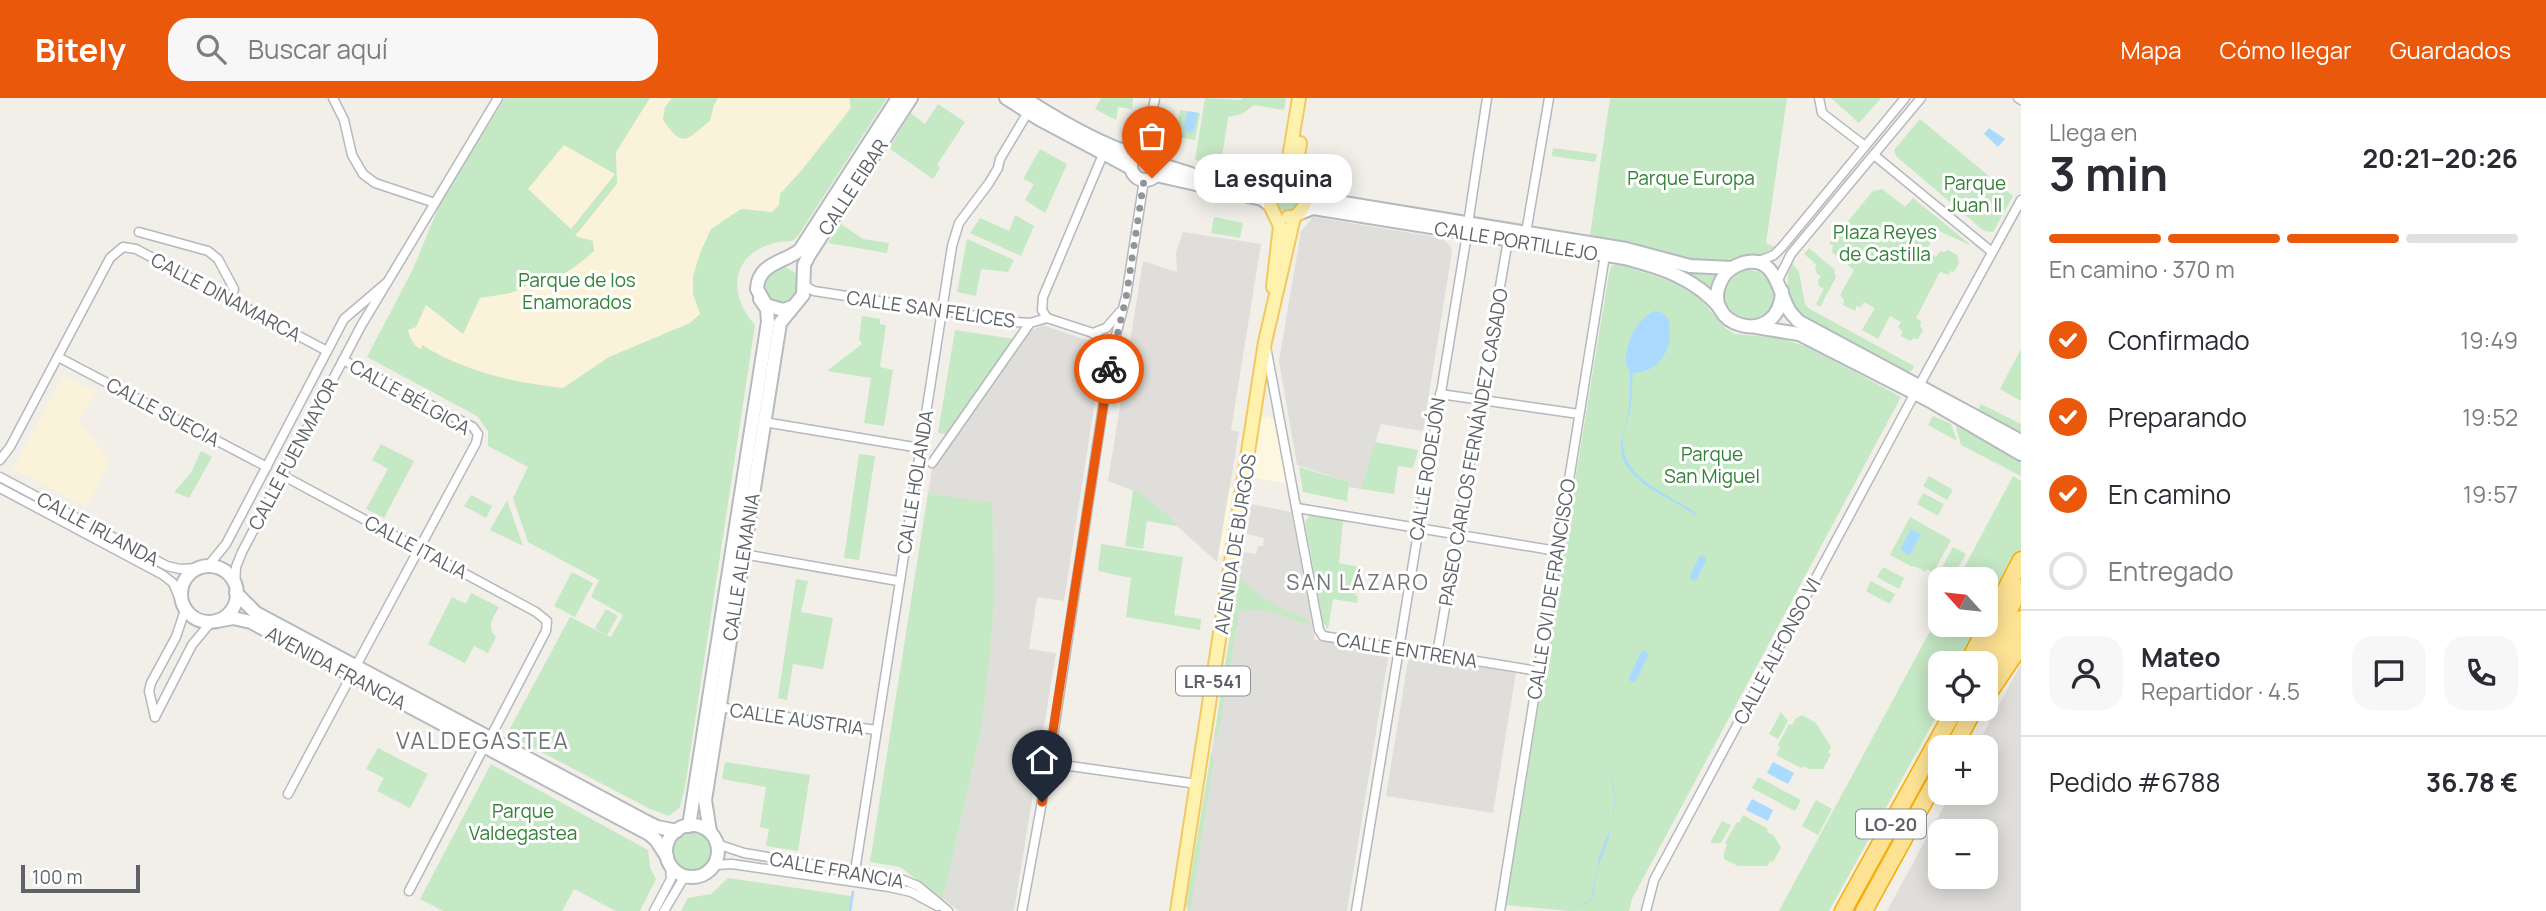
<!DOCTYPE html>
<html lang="es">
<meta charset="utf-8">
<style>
body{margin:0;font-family:Manrope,sans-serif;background:#f7f7f7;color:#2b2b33;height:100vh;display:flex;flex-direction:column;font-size:26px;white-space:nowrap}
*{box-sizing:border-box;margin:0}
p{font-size:23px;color:#7c7c81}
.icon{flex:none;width:38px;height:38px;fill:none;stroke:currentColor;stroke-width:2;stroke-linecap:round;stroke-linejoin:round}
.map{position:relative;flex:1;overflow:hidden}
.sheet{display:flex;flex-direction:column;background:#fff;width:525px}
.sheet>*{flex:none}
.needle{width:46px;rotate:297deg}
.controls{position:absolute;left:1928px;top:469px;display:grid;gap:14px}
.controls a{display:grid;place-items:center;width:70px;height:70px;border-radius:14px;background:#fff;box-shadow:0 4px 18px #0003;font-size:35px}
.scale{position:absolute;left:21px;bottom:18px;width:119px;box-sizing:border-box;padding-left:7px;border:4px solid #5f6368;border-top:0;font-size:19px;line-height:24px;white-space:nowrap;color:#5f6368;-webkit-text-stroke:5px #fff;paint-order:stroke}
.pin{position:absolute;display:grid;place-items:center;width:60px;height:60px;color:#fff;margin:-72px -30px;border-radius:50% 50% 50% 0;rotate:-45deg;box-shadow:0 0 7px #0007}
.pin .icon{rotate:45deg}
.courier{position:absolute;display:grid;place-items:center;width:70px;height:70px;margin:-35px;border:5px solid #ea580c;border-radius:50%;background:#fff;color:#222;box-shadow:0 2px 9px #0007}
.bubble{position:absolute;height:49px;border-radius:21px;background:#fff;box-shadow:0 4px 18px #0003;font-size:23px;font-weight:700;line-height:49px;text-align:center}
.overview em{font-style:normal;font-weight:700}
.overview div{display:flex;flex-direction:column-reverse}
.overview{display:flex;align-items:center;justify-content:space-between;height:119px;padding:0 28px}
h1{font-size:46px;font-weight:700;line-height:52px}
.bar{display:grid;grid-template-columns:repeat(4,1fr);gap:10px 7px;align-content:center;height:84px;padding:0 28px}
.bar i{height:9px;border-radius:5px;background:#e1e1e2}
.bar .selected{background:#ea580c}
.bar p{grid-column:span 4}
.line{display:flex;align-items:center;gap:18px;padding:0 28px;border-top:2px solid #e1e1e2}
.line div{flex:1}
.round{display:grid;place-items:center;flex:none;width:74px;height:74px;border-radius:21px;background:#f7f7f7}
ol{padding:0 28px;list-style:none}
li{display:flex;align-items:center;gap:21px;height:77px}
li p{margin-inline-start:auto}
li .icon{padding:7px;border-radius:50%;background:#ea580c;color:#fff;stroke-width:4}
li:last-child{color:#7c7c81}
li i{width:38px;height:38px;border:4px solid #e1e1e2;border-radius:50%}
header{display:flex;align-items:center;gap:42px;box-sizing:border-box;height:98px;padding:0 35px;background:#ea580c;color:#fff}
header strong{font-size:33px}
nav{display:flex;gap:38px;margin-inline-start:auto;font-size:24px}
.search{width:490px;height:63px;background:#f7f7f7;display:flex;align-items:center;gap:18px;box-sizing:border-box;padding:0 24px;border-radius:21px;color:#7c7c81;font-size:26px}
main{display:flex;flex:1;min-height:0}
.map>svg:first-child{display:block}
.commercial{fill:#fef7e0}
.industrial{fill:#e0deda;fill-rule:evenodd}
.green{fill:#c5e8c5}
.sand{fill:#fbf3d9}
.water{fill:#aadaff}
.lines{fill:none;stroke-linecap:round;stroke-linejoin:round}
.stream{stroke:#aadaff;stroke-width:2.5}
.canal{stroke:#aadaff;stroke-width:8}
.street-casing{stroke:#b5b8bc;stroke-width:11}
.secondary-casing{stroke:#b6babf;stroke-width:16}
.primary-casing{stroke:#f2c960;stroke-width:16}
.highway-casing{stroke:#f9ab00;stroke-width:19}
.street{stroke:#fff;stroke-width:8}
.secondary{stroke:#fff;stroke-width:12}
.primary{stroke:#fff2af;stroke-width:12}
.highway{stroke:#fde293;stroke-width:16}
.done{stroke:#929495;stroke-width:7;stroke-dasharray:0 12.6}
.route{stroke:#ea580c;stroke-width:9}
.labels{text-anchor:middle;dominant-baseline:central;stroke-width:6;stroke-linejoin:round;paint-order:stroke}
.shield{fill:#fff;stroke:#8f9295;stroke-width:2}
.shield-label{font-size:18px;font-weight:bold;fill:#5f6368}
.park-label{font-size:19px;fill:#348238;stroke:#fff}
.street-label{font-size:19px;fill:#5f6368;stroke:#fff}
.neighbourhood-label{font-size:21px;letter-spacing:2px;fill:#70757a;stroke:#fff}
.quarter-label{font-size:23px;letter-spacing:2px;fill:#70757a;stroke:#fff}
</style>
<header>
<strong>Bitely</strong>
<div class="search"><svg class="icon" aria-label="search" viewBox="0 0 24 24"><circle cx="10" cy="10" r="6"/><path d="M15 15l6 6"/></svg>Buscar aquí</div>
<nav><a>Mapa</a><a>Cómo llegar</a><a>Guardados</a></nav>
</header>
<main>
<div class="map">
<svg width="2021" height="813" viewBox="0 0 2021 813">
<rect width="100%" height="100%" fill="#f1efe8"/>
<g class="commercial">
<path d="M1268,318L1279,326L1289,386L1249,379L1258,321Z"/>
<path d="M1226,390H1233L1222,459L1206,449Z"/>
</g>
<g class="industrial">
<path d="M1313,119L1442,140L1451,149L1452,154L1423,333L1381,326L1361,391L1349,389V384L1297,367L1279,263L1301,133Z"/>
<path d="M1183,134L1261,146L1231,332L1239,334L1217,464L1177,428L1168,417L1137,394L1108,383L1143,163L1177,174L1176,154Z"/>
<path d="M1043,227L1095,245L1102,258L1064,503L1037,499L1029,551L1056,555L1014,813H959L943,801L981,633L989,568L995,495L992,406L928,395L932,371L1028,234Z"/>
<path d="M1251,406L1291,414L1315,542L1389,554L1347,813H1188L1187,811L1243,454L1256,456L1258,448H1263L1264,440L1247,436Z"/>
<path d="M1409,557L1516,575L1493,715L1386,698Z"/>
<path d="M2021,566V813H1887L1951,695H1986V649H1976ZM1986,733V779H1941V733Z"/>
</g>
<g class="green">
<path d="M505,0H887L798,138L792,143C739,144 720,187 755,227L685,689L680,709L669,718L650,711L507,636L570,519L606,537L595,530L606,511L618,518L607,537L611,539L623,517L591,499L599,482L528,444L513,400L528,369L488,348V333L477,318L367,259L413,171L442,101Z"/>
<path d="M1101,0H1133L1132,11L1118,9L1116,22L1095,11Z"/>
<path d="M1205,0L1241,2L1242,0H1286L1284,12L1254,7L1242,16L1228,19L1221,67L1195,62Z"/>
<path d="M1610,0H1787L1766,145L1775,149L1760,157L1704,166L1632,145L1590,137Z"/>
<path d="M1831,0H1881L1859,25Z"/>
<path d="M938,6L965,24L937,67L940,70L933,81L889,50L911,15L925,26Z"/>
<path d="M1180,12L1200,15L1195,42L1176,39Z"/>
<path d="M1920,21L2013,98L1993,134L1984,133L1896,58L1894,52Z"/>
<path d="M1553,50L1597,56L1595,64L1552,58Z"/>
<path d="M1040,51L1067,66L1045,115L1025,102L1034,86L1023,81Z"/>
<path d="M1292,84L1303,94L1297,112L1287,114L1278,110L1274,97L1278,88Z"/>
<path d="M1882,91L1905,109L1913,100L1972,148L1937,132L1926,153L1936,159L1940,153L1944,154L1948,152L1957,157L1959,165L1954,174L1950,173L1949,177L1940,174L1916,220L1921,223L1920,228L1923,232L1918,241L1914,240L1910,243L1901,238L1902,233L1898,229L1901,224L1890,218L1878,241L1862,232L1875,210L1864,204L1861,209L1856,208V213L1843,207L1844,202L1840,197L1854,172L1832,154L1833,147L1829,146L1873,93Z"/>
<path d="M1015,117L1034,128L1021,158L970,135L980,120L1009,133Z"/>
<path d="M1214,119L1243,125L1240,140L1211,135Z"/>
<path d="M841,126L863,141L889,145L887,155L828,145Z"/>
<path d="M967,141L1014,162L1008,174L981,171L976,198L957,194Z"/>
<path d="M1809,150L1835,172L1834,175L1836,179L1820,209L1816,206L1824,191L1819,188L1818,182L1821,178L1817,176L1815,170L1817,167L1804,156Z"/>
<path d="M1791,164L1799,174L1805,206L1808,210L1914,268L1908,278L1805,221C1790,204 1783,186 1791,164Z"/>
<path d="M1619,166L1682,187L1694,194L1726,231L1735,236L1780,240L1811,250L1901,299L1632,801L1629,813H1569L1506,807L1609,175L1612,168Z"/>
<circle cx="781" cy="188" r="19"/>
<circle cx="1749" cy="197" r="25"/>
<path d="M1685,173L1718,176L1712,192Z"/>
<path d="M862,218L880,221V226L886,227L880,269L893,272L884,328L864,325L871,280L827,273L862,246L859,241Z"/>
<path d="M955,232L1014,241L946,336L938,335Z"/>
<path d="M2021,251V303L2000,291Z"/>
<path d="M1981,306L2021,326V334L1978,312Z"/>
<path d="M1933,318L1951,326L1957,343L1928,327Z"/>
<path d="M1955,325L2007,353L2021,364V378L1961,347Z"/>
<path d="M1375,344L1418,352L1413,370L1398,368L1394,396L1361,391Z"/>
<path d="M381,346L414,363L384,420L366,411L388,371L372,362Z"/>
<path d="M201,353L212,359L189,400L174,394L191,375Z"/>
<path d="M859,356L875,358L859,462L844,460Z"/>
<path d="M1299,369L1349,384L1347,403L1303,394Z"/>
<path d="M1929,378L1953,392L1947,402L1923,388Z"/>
<path d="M2013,378L2021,383V453L1986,519V481H1958Z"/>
<path d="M1133,393H1137L1168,417L1177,428L1147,423L1143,451L1125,448Z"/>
<path d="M928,395L992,405L995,495L989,568L981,633L943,801L900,769L870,764Z"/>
<path d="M1923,395L1944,406L1938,418L1917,406Z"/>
<path d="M471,397L492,408L486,420L464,408Z"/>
<path d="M507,402L523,448L490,432Z"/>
<path d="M1310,417L1343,422L1339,465L1360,469L1355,497L1358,498L1357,505L1333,501L1328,531L1323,525L1305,424Z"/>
<path d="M1910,419L1951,442L1933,475L1927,471L1926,474L1914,468L1913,469L1890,457Z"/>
<path d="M1101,446L1183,459L1174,517L1201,521L1200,532L1126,519L1131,480L1098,473Z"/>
<path d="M1953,449L1966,456L1951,481L1939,475Z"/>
<path d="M1883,469L1904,480L1899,491L1877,479Z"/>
<path d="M572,474L593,485L575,519L554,508Z"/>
<path d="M1239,478C1254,494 1272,507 1292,515C1300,518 1307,519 1311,527C1282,521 1271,506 1239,514L1218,639L1214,641Z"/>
<path d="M796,481L808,483L801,514L833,520L823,571L793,566L787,602L778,600Z"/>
<path d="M1871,483L1895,496L1890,506L1866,493Z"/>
<path d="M471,495L499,509C493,520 486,528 496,539L488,555L474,548L465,565L428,546L452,499L466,506Z"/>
<path d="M1941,513V527H1982L1963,565H1941V610L1829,813H1779Z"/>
<path d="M1781,614L1788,623L1778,641L1769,636Z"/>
<path d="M1802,617L1816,625L1831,649L1828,654L1831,656L1823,671H1809L1803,668L1801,670L1776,657L1780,649L1778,647L1789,626L1792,627L1796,620Z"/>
<path d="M378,650L428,676L410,710L377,693L384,680L366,671Z"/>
<path d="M1211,655L1214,661L1190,813H1188L1186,807Z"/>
<path d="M725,664L810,677L798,753L766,748L769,731L760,729L766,689L722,681Z"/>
<path d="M491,666L648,752L650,770L656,781L640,813H616L574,791L562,813H443L420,801Z"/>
<path d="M1758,679L1801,702L1795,713L1752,690Z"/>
<path d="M1816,702L1832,711L1818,737L1802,728Z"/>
<path d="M1743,717L1768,731L1767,734L1773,737L1781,749L1773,764L1770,763L1767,768H1738L1724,761V754L1727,747L1725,745L1737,724L1739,725Z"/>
<path d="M1722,723L1731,727L1721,745H1710Z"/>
<circle cx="692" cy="753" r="20"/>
<path d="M728,780L851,798L849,813H681L688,800L711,796Z"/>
</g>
<g class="sand">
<path d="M650,0H672L665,9L663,22C684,52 686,41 710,23L714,7L718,0H849L851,10L801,73L780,96L779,107L772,114L741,111L711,131L700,155L693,178V196L700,216L690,225L609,259L563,290C514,285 464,273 422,247L421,251C413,248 410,240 408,232L416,229L426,207L463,236L480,200L511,195L525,189L531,178L540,186C562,180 578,167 594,153L593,143L575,138L617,86L616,54Z"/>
<path d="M564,47L615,76L571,131L528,91Z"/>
<path d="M63,278L96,294L79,323L110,363L86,409L13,371Z"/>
</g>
<g class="water">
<path d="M1187,13L1198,15L1194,32L1189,35L1184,30Z"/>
<path d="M1989,30L2005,41L1998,49L1984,36Z"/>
<path d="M1654,213L1661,214L1668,220C1675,247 1662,274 1633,275C1631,287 1633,300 1630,313C1628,321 1624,330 1623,339C1619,382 1670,395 1697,416L1696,418C1673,400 1642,392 1626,367C1614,348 1627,329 1629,309C1630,300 1630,287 1630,277C1630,272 1626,269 1626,262C1626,243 1637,222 1654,213Z"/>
<path d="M1911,431L1921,436L1910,457L1900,452Z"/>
<path d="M1605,625L1606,656L1616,701L1608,742L1597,771L1593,799L1591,803L1567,812L1591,802L1599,759L1611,728L1615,700L1606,656Z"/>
<path d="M1773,664L1794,675L1788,686L1767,675Z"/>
<path d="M1752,701L1773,712L1768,723L1746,712Z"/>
</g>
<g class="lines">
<path class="stream" d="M850,813L853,794"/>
<g class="canal">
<path d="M1694,478L1702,462"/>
<path d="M1633,580L1644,557"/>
</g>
<g class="street-casing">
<g id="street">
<path d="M333,0L344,22L352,57L363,76L375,85L435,105"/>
<path d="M1819,0L1822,15L1865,48"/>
<path d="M2018,0L2021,2"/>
<path d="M1145,53L1155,0"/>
<path d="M1874,57L1992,154"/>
<path d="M1468,126L1487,0"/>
<path d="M139,134L208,153L218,161L234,191L231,202"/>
<path d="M1526,135L1549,0"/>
<path d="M1756,164L1774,157L1782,149L1905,0"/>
<path d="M1778,182L1791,156L1921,0"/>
<path d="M805,188L814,193L1015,224L1030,225L1047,220L1093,235L1105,245L1111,256"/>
<path d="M1047,220L1042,212L1043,199L1104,54"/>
<path d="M1093,235L1106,230L1120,214"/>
<path d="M1267,254L1319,532L1323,538L1538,573"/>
<path d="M58,259L267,369"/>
<path d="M343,262L473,329L478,336L476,345L356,568"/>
<path d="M1920,286L2021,102"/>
<path d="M1440,296L1579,316"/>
<path d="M764,324L920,350"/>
<path d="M0,362L10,349L110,160L123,149L136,151L327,253"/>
<path d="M932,365L1030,225"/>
<path d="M282,377L536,514L547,523L546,533L490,640"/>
<path d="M0,379L167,468L180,471L198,470"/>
<path d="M0,390L163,477L173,485L182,506"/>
<path d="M1297,410L1557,453"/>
<path d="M743,456L898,483"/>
<path d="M208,468L226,446L344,221L385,186"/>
<path d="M235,488L236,469L242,454L361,228L498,0"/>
<path d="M1437,556L1508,142"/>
<path d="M718,609L876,632"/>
<path d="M155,619L149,593L151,585L176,539L185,512"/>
<path d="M155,619L192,547L211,524"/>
<path d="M1049,665L1197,686"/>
<path d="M288,696L351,578"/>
<path d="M717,746L744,755L901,781L918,788L948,813"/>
<path d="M715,767L732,766L889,789L911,794L937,808"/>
<path d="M855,773L952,148L959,125L989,85L998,70L1000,61L1028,14"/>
<path d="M409,793L484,649"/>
<path d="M654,813L671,781L670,767"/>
<path d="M664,813L683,781L698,779"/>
<path d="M1022,813L1049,665L1111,256L1126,199L1144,82"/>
<path d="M1356,813L1467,136"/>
<path d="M1500,813L1605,157"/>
<path d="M1646,813L1654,782L1915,295"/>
</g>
</g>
<g class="secondary-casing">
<g id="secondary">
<path d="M1006,0L1039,21L1131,70"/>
<path d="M1024,0C1058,22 1097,45 1135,57"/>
<circle cx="1145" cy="68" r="14"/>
<path d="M1159,66L1191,76"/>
<path d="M1156,77L1262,101L1270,107"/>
<path d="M1305,90L1311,98L1319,101L1626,151L1690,168L1732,170"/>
<path d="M1300,115L1313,110L1625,160C1662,170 1695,180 1720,210"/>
<path d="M1782,193C1780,253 1696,228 1722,181C1726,173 1734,168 1743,165C1775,156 1778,192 1788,210C1790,215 1795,219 1798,223L2021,343"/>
<path d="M792,209L783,212L766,207L757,191C758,165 783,165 800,152L898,0"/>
<path d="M1756,229L1799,236L1932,304L2021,356"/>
<circle cx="209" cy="496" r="28"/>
<path d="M236,495L256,515L645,723L657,729L677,733"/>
<path d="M217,523L233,520L251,524L649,736L656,742L667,759"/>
<circle cx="692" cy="753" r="26"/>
<path d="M689,728L768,224L767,211L760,201"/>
<path d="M710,734L705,702L780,225L803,197L804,167L809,157L911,0"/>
</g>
</g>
<g class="primary-casing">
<g id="primary">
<path d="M1300,45L1296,71L1301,85"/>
<path d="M1277,83C1304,71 1318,102 1294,119H1288"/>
<path d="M1273,189L1280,128L1270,107L1269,94L1274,86L1284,77L1288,66L1299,0"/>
<path d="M1177,813L1265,244L1294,119"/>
</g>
</g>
<g class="highway-casing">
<g id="highway">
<path d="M1985,555L2021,490"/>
<path d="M1968,565L2021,462"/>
<path d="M1986,585L2021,521"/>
<path d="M1986,599L2021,547"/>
<path d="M1954,649L1974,611"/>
<path d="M1843,813L1955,611"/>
<path d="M1864,813L1941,673"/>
</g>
</g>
<use href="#street" class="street"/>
<use href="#secondary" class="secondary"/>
<use href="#primary" class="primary"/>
<use href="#highway" class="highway"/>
</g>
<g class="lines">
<path class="done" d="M1109,271L1126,200L1144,82L1152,80"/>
<path class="route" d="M1042,704L1109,271"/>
</g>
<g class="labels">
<g class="shield">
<rect x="1176" y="568.5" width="74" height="29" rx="5"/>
<rect x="1856" y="711.5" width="70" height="29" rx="5"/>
</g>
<g class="shield-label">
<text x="1213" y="583">LR-541</text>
<text x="1891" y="726">LO-20</text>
</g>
<g class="park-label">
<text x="1691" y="80">Parque Europa</text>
<text x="1975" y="85">Parque<tspan x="1975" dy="22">Juan II</tspan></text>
<text x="1885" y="134">Plaza Reyes<tspan x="1885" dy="22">de Castilla</tspan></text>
<text x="577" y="182">Parque de los<tspan x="577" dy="22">Enamorados</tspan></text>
<text x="1712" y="356">Parque<tspan x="1712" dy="22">San Miguel</tspan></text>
<text x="523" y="713">Parque<tspan x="523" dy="22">Valdegastea</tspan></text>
</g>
<g class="street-label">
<text transform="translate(853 89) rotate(-57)">CALLE EIBAR</text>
<text transform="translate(1516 143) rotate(9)">CALLE PORTILLEJO</text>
<text transform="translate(226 199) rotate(28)">CALLE DINAMARCA</text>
<text transform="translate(931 211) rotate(8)">CALLE SAN FELICES</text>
<text transform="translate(410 299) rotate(29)">CALLE BÉLGICA</text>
<text transform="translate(163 314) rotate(28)">CALLE SUECIA</text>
<text transform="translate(1473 349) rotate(-80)">PASEO CARLOS FERNÁNDEZ CASADO</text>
<text transform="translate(293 356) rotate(-62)">CALLE FUENMAYOR</text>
<text transform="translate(1427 371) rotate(-81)">CALLE RODEJÓN</text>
<text transform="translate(915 384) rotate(-81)">CALLE HOLANDA</text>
<text transform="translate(98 431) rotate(28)">CALLE IRLANDA</text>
<text transform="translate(1235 446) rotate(-81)">AVENIDA DE BURGOS</text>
<text transform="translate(416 449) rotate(28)">CALLE ITALIA</text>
<text transform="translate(741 469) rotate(-81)">CALLE ALEMANIA</text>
<text transform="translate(1551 491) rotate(-81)">CALLE OVI DE FRANCISCO</text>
<text transform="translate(1407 552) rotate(9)">CALLE ENTRENA</text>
<text transform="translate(1777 553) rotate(-62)">CALLE ALFONSO VI</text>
<text transform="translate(336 570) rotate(28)">AVENIDA FRANCIA</text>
<text transform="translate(797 621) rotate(8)">CALLE AUSTRIA</text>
<text transform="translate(837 772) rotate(10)">CALLE FRANCIA</text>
</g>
<g class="neighbourhood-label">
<text x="1358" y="484">SAN LÁZARO</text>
</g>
<g class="quarter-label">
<text x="483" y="642">VALDEGASTEA</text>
</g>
</g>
</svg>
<div class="controls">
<a><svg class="needle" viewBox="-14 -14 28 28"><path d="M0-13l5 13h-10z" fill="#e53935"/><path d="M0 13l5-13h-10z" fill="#7c7c81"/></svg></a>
<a><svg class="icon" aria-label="locate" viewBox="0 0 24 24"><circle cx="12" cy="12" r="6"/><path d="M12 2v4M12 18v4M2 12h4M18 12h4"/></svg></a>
<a>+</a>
<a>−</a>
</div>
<div class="scale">100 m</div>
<div class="pin" style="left:1152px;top:80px;background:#ea580c"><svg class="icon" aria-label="bag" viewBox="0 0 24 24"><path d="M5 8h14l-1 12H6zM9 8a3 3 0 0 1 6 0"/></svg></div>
<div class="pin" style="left:1042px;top:704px;background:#1f2937"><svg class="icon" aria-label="home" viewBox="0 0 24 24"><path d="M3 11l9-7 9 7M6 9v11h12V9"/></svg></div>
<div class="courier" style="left:1109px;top:271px"><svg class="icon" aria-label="bike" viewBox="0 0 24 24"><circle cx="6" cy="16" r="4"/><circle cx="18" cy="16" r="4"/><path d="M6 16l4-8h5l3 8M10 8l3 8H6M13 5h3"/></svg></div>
<div class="bubble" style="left:1194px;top:56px;width:158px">La esquina</div>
</div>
<section class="sheet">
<div class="overview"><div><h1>3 min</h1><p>Llega en</p></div><em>20:21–20:26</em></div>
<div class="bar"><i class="selected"></i><i class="selected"></i><i class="selected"></i><i></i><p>En camino · 370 m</p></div>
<ol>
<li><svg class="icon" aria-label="check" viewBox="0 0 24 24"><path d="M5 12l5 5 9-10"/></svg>Confirmado<p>19:49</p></li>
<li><svg class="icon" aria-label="check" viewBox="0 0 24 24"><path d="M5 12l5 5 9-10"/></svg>Preparando<p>19:52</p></li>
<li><svg class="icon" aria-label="check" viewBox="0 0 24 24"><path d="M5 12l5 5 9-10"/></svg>En camino<p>19:57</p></li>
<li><i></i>Entregado</li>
</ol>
<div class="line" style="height:126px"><a class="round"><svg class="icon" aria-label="person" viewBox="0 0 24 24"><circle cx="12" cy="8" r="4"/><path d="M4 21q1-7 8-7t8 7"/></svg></a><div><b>Mateo</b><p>Repartidor · 4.5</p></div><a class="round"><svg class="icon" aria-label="chat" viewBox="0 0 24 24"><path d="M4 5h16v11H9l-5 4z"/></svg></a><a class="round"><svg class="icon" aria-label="phone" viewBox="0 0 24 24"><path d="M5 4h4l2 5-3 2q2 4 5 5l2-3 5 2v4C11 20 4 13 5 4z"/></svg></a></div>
<div class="line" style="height:91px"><div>Pedido #6788</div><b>36.78 €</b></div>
</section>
</main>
